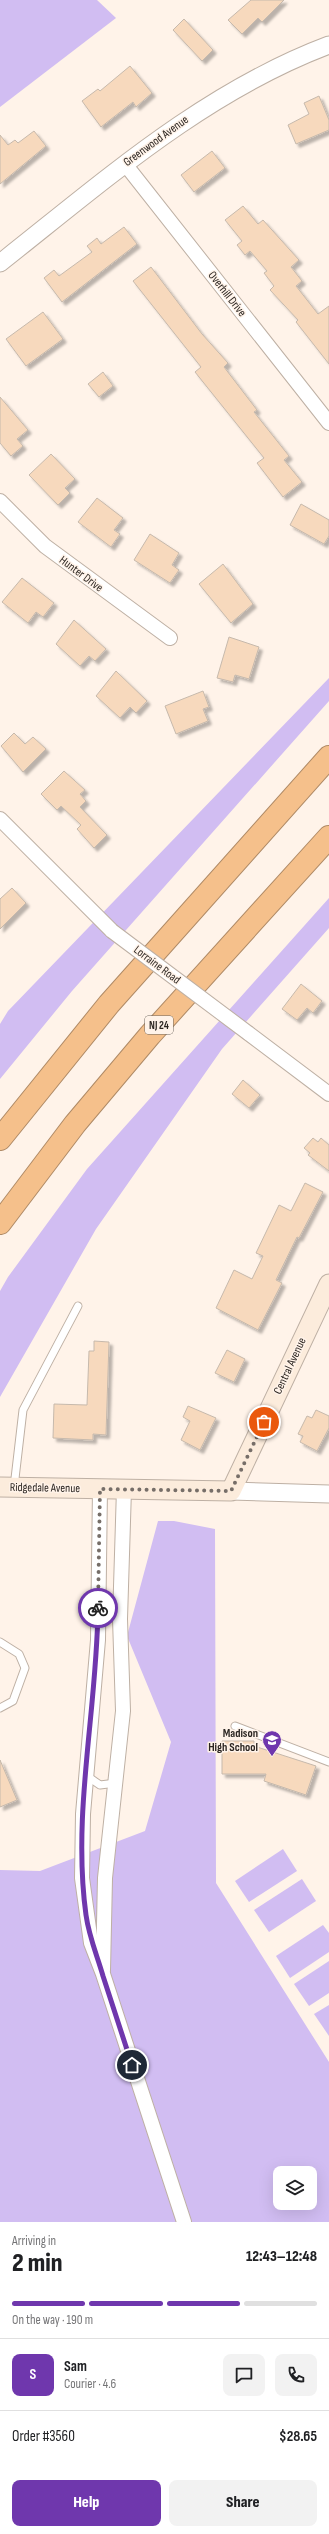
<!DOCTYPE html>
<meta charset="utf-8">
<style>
body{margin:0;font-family:"Sofia Sans Condensed",sans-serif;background:#f2f2f2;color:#202124;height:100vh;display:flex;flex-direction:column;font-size:15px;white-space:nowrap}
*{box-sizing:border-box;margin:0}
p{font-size:13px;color:#757577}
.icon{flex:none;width:22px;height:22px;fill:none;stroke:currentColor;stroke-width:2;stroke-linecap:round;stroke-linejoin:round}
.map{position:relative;height:2222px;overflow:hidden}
.side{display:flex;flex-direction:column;background:#fff;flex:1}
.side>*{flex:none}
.fabs{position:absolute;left:273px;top:2166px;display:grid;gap:8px}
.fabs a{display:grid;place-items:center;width:44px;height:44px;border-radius:8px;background:#fff;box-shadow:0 4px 16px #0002;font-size:20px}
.pin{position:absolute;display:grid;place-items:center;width:34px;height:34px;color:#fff;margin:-17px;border:2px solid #fff;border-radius:50%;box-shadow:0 1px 4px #0007}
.courier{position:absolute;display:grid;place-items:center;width:40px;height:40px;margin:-20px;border:3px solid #6f37ad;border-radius:50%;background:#fff;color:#222;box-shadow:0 1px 5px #0007}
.head em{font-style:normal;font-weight:800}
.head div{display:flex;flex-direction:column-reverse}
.head{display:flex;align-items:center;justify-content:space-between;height:68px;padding:0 12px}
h1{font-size:26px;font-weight:800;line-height:30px}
.bar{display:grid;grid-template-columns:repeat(4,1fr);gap:6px 4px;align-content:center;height:48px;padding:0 12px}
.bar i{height:5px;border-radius:3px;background:#e0e0e0}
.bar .active{background:#6f37ad}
.bar p{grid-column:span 4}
.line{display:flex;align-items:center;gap:10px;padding:0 12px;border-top:1px solid #e0e0e0}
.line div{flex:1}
.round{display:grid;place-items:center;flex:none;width:42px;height:42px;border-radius:8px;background:#f2f2f2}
.primary-button{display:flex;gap:8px;margin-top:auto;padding:8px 12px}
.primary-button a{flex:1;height:46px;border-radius:8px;background:#6f37ad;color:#fff;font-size:16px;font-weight:800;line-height:46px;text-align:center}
.primary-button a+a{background:#f2f2f2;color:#202124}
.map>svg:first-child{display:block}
.green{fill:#d1bdf2;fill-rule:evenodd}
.building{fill:#f7d9bd;stroke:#c6b9ac;filter:url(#shadow)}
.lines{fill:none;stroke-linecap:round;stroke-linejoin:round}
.service-casing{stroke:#beb0a4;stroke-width:9}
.minor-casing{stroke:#beb0a4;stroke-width:16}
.tertiary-casing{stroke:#beb0a4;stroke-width:19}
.secondary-casing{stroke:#beb0a4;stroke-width:21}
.motorway-casing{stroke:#af8a66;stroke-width:24}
.service{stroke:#fff;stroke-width:7}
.minor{stroke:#fff;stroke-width:14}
.tertiary{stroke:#fff;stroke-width:17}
.secondary{stroke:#fcecdc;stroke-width:19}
.motorway{stroke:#f5c08b;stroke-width:22}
.minor-bridge-casing{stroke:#beb0a4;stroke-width:16;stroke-linecap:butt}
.minor-bridge{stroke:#fff;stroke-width:14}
.done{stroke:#766e68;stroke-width:4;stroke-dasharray:0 7.2}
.route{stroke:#6f37ad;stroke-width:5}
.labels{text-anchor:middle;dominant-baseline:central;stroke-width:3;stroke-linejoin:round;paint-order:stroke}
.shield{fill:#fff3e9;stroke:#6b645e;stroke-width:1}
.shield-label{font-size:11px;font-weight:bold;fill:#2c2622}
.street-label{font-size:12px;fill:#2c2622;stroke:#fff3e9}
.poi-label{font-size:12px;font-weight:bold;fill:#2c2622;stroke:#fff3e9;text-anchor:end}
</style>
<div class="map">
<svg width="329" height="2222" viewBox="0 0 329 2222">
<defs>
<filter id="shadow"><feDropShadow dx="3.5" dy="3.5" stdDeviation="1" flood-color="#0004"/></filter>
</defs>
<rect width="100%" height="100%" fill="#fff3e9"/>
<g class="green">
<path d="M0,0H97L116,18L0,107Z"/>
<path d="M329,678V701L72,991L0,1079V1024L8,1011Z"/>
<path d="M329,898V928L222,1049L96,1229L0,1397V1291L8,1277L87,1169Z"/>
<path d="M158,1521H174L215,1529L216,1883L329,2062V2222H0V1870L40,1871L145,1831L171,1742L127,1636ZM280,2173H310V2203H280Z"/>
<path d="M283,1849L297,1871L249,1902L235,1881Z"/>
<path d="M302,1879L316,1901L269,1932L254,1910Z"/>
<path d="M323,1925L329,1933V1952L290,1978L276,1956Z"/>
<path d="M329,1961V1993L309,2006L294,1984Z"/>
<path d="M329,2005V2036L314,2014Z"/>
</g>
<g class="building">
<path d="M251,0H284L262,22L258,18L242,34L228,20Z"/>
<path d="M184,19L213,50L202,61L173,30Z"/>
<path d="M130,66L152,93L136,107L133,102L101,127L82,101L98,89L100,91Z"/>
<path d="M319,96L329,120V130L296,144L288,125L309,114L304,103Z"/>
<path d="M34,131L46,146L0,184V135L8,145L15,140L18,143Z"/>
<path d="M212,151L225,168L194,192L181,175Z"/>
<path d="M243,206L258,224L263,220L299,260L291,267L302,281L296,286L318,314L329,306V364L296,322L298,320L270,290L274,286L264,273L267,271L250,251L245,255L237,245L242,241L225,220Z"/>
<path d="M124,227L137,244L62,302L44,278L54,270L59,276L92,252L87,246L97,238L101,244Z"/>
<path d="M151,267L202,334L228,363L224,367L257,410L254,412L289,456L284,460L302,482L283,497L257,463L264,458L195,372L201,367L133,281Z"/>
<path d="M43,312L63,339L26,366L6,339Z"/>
<path d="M103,372L113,386L99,397L88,384Z"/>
<path d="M0,397L28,430L17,439L23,446L11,456L0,443Z"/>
<path d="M51,454L75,479L65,488L70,493L58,505L29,475Z"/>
<path d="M97,498L123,518L114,530L120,534L111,547L78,522Z"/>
<path d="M301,504L329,520V536L324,544L290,525Z"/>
<path d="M150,534L179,553L172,565L179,570L170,583L134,560Z"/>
<path d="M223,564L253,604L231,623L199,584Z"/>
<path d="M22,578L54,603L43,617L36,612L28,623L2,602Z"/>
<path d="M74,620L106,649L95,661L89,656L80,666L56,644Z"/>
<path d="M229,637L259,647L249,679L235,675L233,682L217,678Z"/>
<path d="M116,671L147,701L136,713L130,707L120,718L96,696Z"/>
<path d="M203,691L209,707L203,709L208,721L176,734L165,706Z"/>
<path d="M14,733L25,744L33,737L46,749L23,772L1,746Z"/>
<path d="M64,771L85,790L80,794L86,801L80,807L107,835L94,848L77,829L81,825L61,806L57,810L41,794Z"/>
<path d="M12,888L26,903L0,929V899Z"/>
<path d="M301,984L322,1001L313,1013L307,1008L297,1020L282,1009Z"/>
<path d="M243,1080L260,1095L249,1108L232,1094Z"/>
<path d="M313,1138L318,1142L321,1138L329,1145V1171L308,1155L310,1153L304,1148Z"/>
<path d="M305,1183L323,1192L299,1238L297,1237L276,1280L282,1283L258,1330L216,1308L234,1270L252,1279L263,1256L256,1253L279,1205L291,1211Z"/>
<path d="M94,1341L109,1342L106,1435L93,1434V1440L53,1438L54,1404L87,1405L89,1351H94Z"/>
<path d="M227,1350L245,1359L234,1382L215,1373Z"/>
<path d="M188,1406L216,1418L200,1450L181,1440L190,1421L183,1417Z"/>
<path d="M316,1410L329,1416V1428L317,1451L300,1442L303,1436L298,1434L307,1416L312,1418Z"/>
<path d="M222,1741H254V1746L316,1766L306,1795L264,1781L266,1774H222Z"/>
<path d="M0,1760L17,1800L0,1807Z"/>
</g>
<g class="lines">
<g class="service-casing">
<g id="service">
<path d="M14,1487L23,1410L78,1306"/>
<path d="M0,1642L19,1654L25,1668L13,1701L0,1708"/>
<path d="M235,1726L329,1762"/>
<path d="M87,1776L100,1785L116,1783"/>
</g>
</g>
<g class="minor-casing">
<g id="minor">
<path d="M125,164L329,423"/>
<path d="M0,501L45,546L170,638"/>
<path d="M0,819L112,931"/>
<path d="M248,1033L329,1094"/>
<path d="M100,1489L98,1640L83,1814L82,1878L91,1943L103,1974L184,2222"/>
<path d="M103,1970L105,1878L123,1711L120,1619L124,1489"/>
</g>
</g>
<g class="tertiary-casing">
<g id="tertiary">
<path d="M0,263C104,181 204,92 329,45"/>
<path d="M231,1491L329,1494"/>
</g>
</g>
<g class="secondary-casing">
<path id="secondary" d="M0,1487L231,1491L329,1284"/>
</g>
<g class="motorway-casing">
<g id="motorway">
<path d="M0,1139L109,1004L329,757"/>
<path d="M0,1223L75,1124L150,1035L329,837"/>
</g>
</g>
<use href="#service" class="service"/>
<use href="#minor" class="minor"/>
<use href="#tertiary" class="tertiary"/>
<use href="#secondary" class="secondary"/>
<use href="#motorway" class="motorway"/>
<g class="minor-bridge-casing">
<path id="minor-bridge" d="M112,931L248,1033"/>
</g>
<use href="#minor-bridge" class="minor-bridge"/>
</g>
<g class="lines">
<path class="done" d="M98,1608L100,1489L231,1491L264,1422"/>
<path class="route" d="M98,1608C97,1710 72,1813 86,1915C89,1937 97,1955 103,1976C113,2006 122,2035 132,2065"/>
</g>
<defs>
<g id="school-pin" transform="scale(1)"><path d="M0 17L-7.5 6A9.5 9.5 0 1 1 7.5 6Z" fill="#6f37ad" stroke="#fff3e9"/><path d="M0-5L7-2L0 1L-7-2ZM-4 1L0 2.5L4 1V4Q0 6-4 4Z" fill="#fff"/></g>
</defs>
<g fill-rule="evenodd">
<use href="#school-pin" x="272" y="1740"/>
</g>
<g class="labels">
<rect class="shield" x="145" y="1016" width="28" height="18" rx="3"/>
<g class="shield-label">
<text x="159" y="1025">NJ 24</text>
</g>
<g class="street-label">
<text transform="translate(156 141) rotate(-36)">Greenwood Avenue</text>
<text transform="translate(227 294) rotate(52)">Overhill Drive</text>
<text transform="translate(81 574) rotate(37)">Hunter Drive</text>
<text transform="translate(157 965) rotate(37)">Lorraine Road</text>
<text transform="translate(290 1366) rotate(-65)">Central Avenue</text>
<text transform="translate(45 1488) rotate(1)">Ridgedale Avenue</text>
</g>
<g class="poi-label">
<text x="258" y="1733">Madison<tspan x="258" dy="14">High School</tspan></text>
</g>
</g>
</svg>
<div class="fabs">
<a><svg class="icon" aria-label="layers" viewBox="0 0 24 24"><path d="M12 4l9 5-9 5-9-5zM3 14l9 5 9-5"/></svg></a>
</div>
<div class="pin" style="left:264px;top:1422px;background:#ea580c"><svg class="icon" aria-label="bag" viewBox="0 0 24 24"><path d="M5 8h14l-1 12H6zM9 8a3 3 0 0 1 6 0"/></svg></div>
<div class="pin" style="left:132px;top:2065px;background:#1f2937"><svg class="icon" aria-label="home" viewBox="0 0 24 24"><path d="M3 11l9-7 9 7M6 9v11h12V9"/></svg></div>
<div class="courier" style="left:98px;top:1608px"><svg class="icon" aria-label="bike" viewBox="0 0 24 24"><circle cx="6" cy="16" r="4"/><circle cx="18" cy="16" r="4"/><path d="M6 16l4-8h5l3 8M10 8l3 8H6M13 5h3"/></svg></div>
</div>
<section class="side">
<div class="head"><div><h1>2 min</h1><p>Arriving in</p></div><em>12:43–12:48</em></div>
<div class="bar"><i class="active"></i><i class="active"></i><i class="active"></i><i></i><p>On the way · 190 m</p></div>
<div class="line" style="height:72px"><b class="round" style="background:#6f37ad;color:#fff">S</b><div><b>Sam</b><p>Courier · 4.6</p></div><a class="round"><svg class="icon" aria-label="chat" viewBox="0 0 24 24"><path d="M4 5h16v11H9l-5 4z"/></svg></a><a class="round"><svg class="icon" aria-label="phone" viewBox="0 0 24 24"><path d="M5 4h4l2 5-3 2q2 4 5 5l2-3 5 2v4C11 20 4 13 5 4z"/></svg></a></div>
<div class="line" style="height:52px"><div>Order #3560</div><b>$28.65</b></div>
<div class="primary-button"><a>Help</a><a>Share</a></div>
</section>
